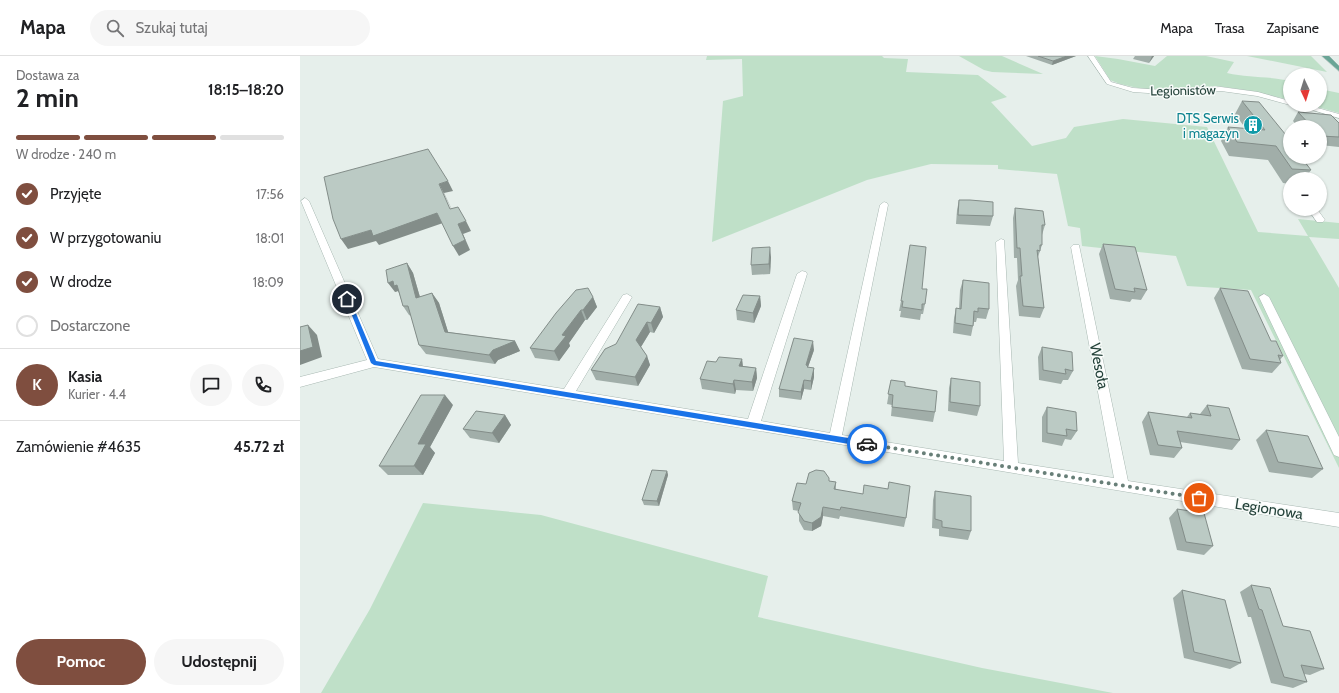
<!DOCTYPE html>
<html lang="pl">
<meta charset="utf-8">
<style>
body{margin:0;font-family:Cabin,sans-serif;background:#f6f6f6;color:#202124;height:100vh;display:flex;flex-direction:column;font-size:15px;white-space:nowrap}
*{box-sizing:border-box;margin:0}
p{font-size:13px;color:#757577}
.icon{flex:none;width:22px;height:22px;fill:none;stroke:currentColor;stroke-width:2;stroke-linecap:round;stroke-linejoin:round}
.map{position:relative;flex:1;overflow:hidden}
.sheet{display:flex;flex-direction:column;background:#fff;width:300px}
.sheet>*{flex:none}
.needle{width:26px;rotate:176deg}
.buttons{position:absolute;left:983px;top:12px;display:grid;gap:8px}
.buttons a{display:grid;place-items:center;width:44px;height:44px;border-radius:50%;background:#fff;box-shadow:0 1px 3px #0004;font-size:20px}
.pin{position:absolute;display:grid;place-items:center;width:34px;height:34px;color:#fff;margin:-17px;border:2px solid #fff;border-radius:50%;box-shadow:0 1px 4px #0007}
.courier{position:absolute;display:grid;place-items:center;width:40px;height:40px;margin:-20px;border:3px solid #1a73e8;border-radius:50%;background:#fff;color:#222;box-shadow:0 1px 5px #0007}
.head em{font-style:normal;font-weight:700}
.head div{display:flex;flex-direction:column-reverse}
.head{display:flex;align-items:center;justify-content:space-between;height:68px;padding:0 16px}
h1{font-size:26px;font-weight:700;line-height:30px}
.bar{display:grid;grid-template-columns:repeat(4,1fr);gap:6px 4px;align-content:center;height:48px;padding:0 16px}
.bar i{height:5px;border-radius:3px;background:#e0e0e0}
.bar .current{background:#7f4e3f}
.bar p{grid-column:span 4}
.line{display:flex;align-items:center;gap:10px;padding:0 16px;border-top:1px solid #e0e0e0}
.line div{flex:1}
.round{display:grid;place-items:center;flex:none;width:42px;height:42px;border-radius:21px;background:#f6f6f6}
ol{padding:0 16px;list-style:none}
li{display:flex;align-items:center;gap:12px;height:44px}
li p{margin-inline-start:auto}
li .icon{padding:4px;border-radius:50%;background:#7f4e3f;color:#fff;stroke-width:4}
li:last-child{color:#757577}
li i{width:22px;height:22px;border:2px solid #e0e0e0;border-radius:50%}
.action{display:flex;gap:8px;margin-top:auto;padding:8px 16px}
.action a{flex:1;height:46px;border-radius:24px;background:#7f4e3f;color:#fff;font-size:16px;font-weight:700;line-height:46px;text-align:center}
.action a+a{background:#f6f6f6;color:#202124}
header{display:flex;align-items:center;gap:24px;box-sizing:border-box;height:56px;padding:0 20px;background:#fff;border-bottom:1px solid #e0e0e0}
header strong{font-size:19px}
nav{display:flex;gap:22px;margin-inline-start:auto;font-size:14px}
.search{width:280px;height:36px;background:#f6f6f6;display:flex;align-items:center;gap:10px;box-sizing:border-box;padding:0 14px;border-radius:22px;color:#757577;font-size:15px}
main{display:flex;flex:1;min-height:0}
.map>svg:first-child{display:block}
.green{fill:#bfe0c8}
.lines{fill:none;stroke-linecap:round;stroke-linejoin:round}
.minor-casing{stroke:#a8b8b2;stroke-width:1}
.major-casing{stroke:#c2cac8;stroke-width:1}
.minor{fill:#fff;fill-rule:evenodd}
.major{fill:#6aa596;fill-rule:evenodd}
.wall{fill:#a1aea9}
.shaded-wall{fill:#838d89}
.building{fill:#bbcac4;stroke:#838d89}
.route{fill:#1a73e8}
.done{stroke:#687f78;stroke-width:4;stroke-dasharray:0 7.2}
.labels{text-anchor:middle;dominant-baseline:central;stroke-width:3;stroke-linejoin:round;paint-order:stroke}
.far-street-label{font-size:13px;fill:#24423a;stroke:#f7fbf9}
.far-culture-label{font-size:13px;fill:#0d838f;stroke:#f7fbf9;text-anchor:end}
.street-label{font-size:15px;fill:#24423a;stroke:#f7fbf9}
</style>
<header>
<strong>Mapa</strong>
<div class="search"><svg class="icon" aria-label="search" viewBox="0 0 24 24"><circle cx="10" cy="10" r="6"/><path d="M15 15l6 6"/></svg>Szukaj tutaj</div>
<nav><a>Mapa</a><a>Trasa</a><a>Zapisane</a></nav>
</header>
<main>
<section class="sheet">
<div class="head"><div><h1>2 min</h1><p>Dostawa za</p></div><em>18:15–18:20</em></div>
<div class="bar"><i class="current"></i><i class="current"></i><i class="current"></i><i></i><p>W drodze · 240 m</p></div>
<ol>
<li><svg class="icon" aria-label="check" viewBox="0 0 24 24"><path d="M5 12l5 5 9-10"/></svg>Przyjęte<p>17:56</p></li>
<li><svg class="icon" aria-label="check" viewBox="0 0 24 24"><path d="M5 12l5 5 9-10"/></svg>W przygotowaniu<p>18:01</p></li>
<li><svg class="icon" aria-label="check" viewBox="0 0 24 24"><path d="M5 12l5 5 9-10"/></svg>W drodze<p>18:09</p></li>
<li><i></i>Dostarczone</li>
</ol>
<div class="line" style="height:72px"><b class="round" style="background:#7f4e3f;color:#fff">K</b><div><b>Kasia</b><p>Kurier · 4.4</p></div><a class="round"><svg class="icon" aria-label="chat" viewBox="0 0 24 24"><path d="M4 5h16v11H9l-5 4z"/></svg></a><a class="round"><svg class="icon" aria-label="phone" viewBox="0 0 24 24"><path d="M5 4h4l2 5-3 2q2 4 5 5l2-3 5 2v4C11 20 4 13 5 4z"/></svg></a></div>
<div class="line" style="height:52px"><div>Zamówienie #4635</div><b>45.72 zł</b></div>
<div class="action"><a>Pomoc</a><a>Udostępnij</a></div>
</section>
<div class="map">
<svg width="1039" height="637" viewBox="0 0 1039 637">
<rect width="100%" height="100%" fill="#e6efeb"/>
<g class="green">
<path d="M407,0H582L584,2L608,3L606,16L678,19L707,41L691,46L732,90L766,82L774,71L823,63L907,71L958,176L1008,180L998,163L1039,167V183L1009,181L1039,232V412L951,234L887,230L876,200L782,190L780,172L768,170L757,118L698,113V109L631,108L567,124L412,186L423,45L443,40L442,3L406,4Z"/>
<path d="M659,0H702L743,18L692,16L684,14Z"/>
<path d="M795,0L818,3L855,10L867,0H906L934,6L927,17C948,22 969,20 990,25V44L952,35L917,30L865,34H847L820,28L810,24Z"/>
<path d="M947,0H1011L1027,16Z"/>
<path d="M1020,33L1039,37V57L1010,49H1020Z"/>
<path d="M123,447L241,459L468,520L457,565L458,561L682,612L813,637H21L70,553Z"/>
</g>
<g class="lines">
<g class="minor-casing">
<g id="minor">
<path d="M788,0H794L811,26L833,32L863,34L921,31L958,36L990,45V49L957,40L921,35L863,38L833,36L807,28Z"/>
<path d="M996,49H1007L1039,58V62Z"/>
<path d="M5,142L9,145L78,303L264,333L323,239L327,238L332,241L276,335L448,363L497,218L502,215L506,216L507,218L461,365L530,377L580,149L584,146L587,147L588,149L542,379L704,405L696,186L701,183L704,184L718,407L814,422L771,191L773,189H779L828,425L1039,457V471L74,311L0,331V321L67,304L1,145Z"/>
<path d="M1008,153H1017L1025,164L1023,166H1017Z"/>
<path d="M964,238L969,241L1039,381V401L1034,399L959,241Z"/>
</g>
</g>
<g class="major-casing">
<path id="major" d="M1022,0H1029L1039,10V15Z"/>
</g>
<use href="#minor" class="minor"/>
<use href="#major" class="major"/>
</g>
<g class="wall">
<path d="M726,0H776L752,9Z"/>
<path d="M835,0H854L849,7L833,3Z"/>
<path d="M942,45L990,84L989,85L1011,114L1005,123H990V128L983,127L968,104L929,100L921,85L928,71L946,73L935,58Z"/>
<path d="M998,56L1039,67V91L1020,89V71H998L993,65Z"/>
<path d="M659,144L693,160L690,170L656,168L657,154Z"/>
<path d="M715,152L745,169L742,179V189L738,201L744,252L740,262L719,260L716,230L718,224L717,202H714L713,162Z"/>
<path d="M803,188L847,234L841,244L832,243L830,246L810,243L799,198Z"/>
<path d="M471,201L470,218L452,219L451,209Z"/>
<path d="M107,207L113,217L120,241L132,237L139,247L148,276L215,285L220,295L198,304L195,308L126,298L119,289L111,260L109,259L103,250L99,237L98,235L95,236Z"/>
<path d="M663,224L689,253L686,263L677,262L676,266H674L673,270L671,280L653,277L654,262L656,252L659,253L660,234Z"/>
<path d="M920,232L971,285L983,300L980,304L981,307L972,317L942,313L914,242Z"/>
<path d="M622,233L625,248L623,258H621L620,264L600,261L601,255H599L601,245Z"/>
<path d="M460,240L461,250L454,267L437,264L436,254Z"/>
<path d="M293,241L297,251L287,264H285L269,287L270,290L259,305L235,302L230,292Z"/>
<path d="M360,251L363,261L354,277L350,276L341,291L347,300L350,309L338,330L296,324L291,314L316,288Z"/>
<path d="M742,291L773,315L768,324H763L761,328L739,324L738,301Z"/>
<path d="M514,294L508,311L514,312V321L511,334L504,333L501,344L479,341V333Z"/>
<path d="M442,303L443,310L456,312L457,322L453,335L436,334L435,338L402,333L400,323L416,306Z"/>
<path d="M651,322L680,350L677,360L648,355L649,332Z"/>
<path d="M591,324L605,330L635,356L633,366L591,360L592,349L587,348Z"/>
<path d="M153,349L130,391L135,397L123,419H88L79,410Z"/>
<path d="M907,349L940,384L932,394L880,386L882,392L874,402L850,399L842,366L848,356L887,361L890,357L900,358Z"/>
<path d="M747,351L777,375L771,384L765,383L762,390L742,386V361Z"/>
<path d="M205,359L211,369L199,387L170,382L163,373Z"/>
<path d="M966,374L1023,413L1012,422L969,416L956,384Z"/>
<path d="M367,415L368,419L359,450L344,449L342,444Z"/>
<path d="M529,425L536,426V433L606,462L604,471L540,460L539,463L523,460L521,470L512,475L504,474L499,465V455L493,454L492,445L506,428Z"/>
<path d="M635,435L671,475L668,484L639,480V473L632,472L633,444Z"/>
<path d="M877,453L913,490L904,499L877,494L869,462Z"/>
<path d="M951,529L983,570L1024,613L1010,619L1004,618L1007,626L993,632L971,627L951,561H948L940,536Z"/>
<path d="M882,534L941,607L930,613L884,602L873,542Z"/>
</g>
<g class="shaded-wall">
<path d="M767,0H776L752,9L753,5Z"/>
<path d="M852,0H854L849,7Z"/>
<path d="M148,125L153,135L144,137L156,162L139,128Z"/>
<path d="M137,157L143,167L79,189L76,185L48,193L41,183L71,174Z"/>
<path d="M166,165L171,175L163,178L170,194L159,200L153,190L158,168Z"/>
<path d="M470,191L471,201L470,218L469,208Z"/>
<path d="M107,207L113,217L123,252L116,242Z"/>
<path d="M93,225L97,229L101,239L98,235L95,236L88,227Z"/>
<path d="M132,237L139,247L151,285L145,276Z"/>
<path d="M460,240L461,250L454,267L453,257Z"/>
<path d="M293,241L297,251L287,264L283,254Z"/>
<path d="M360,251L363,261L354,277L351,267Z"/>
<path d="M281,254L285,264L269,287L270,290L259,305L254,295L262,279Z"/>
<path d="M347,266L350,276L339,294L336,284Z"/>
<path d="M8,269L17,279L22,301L0,309V295Z"/>
<path d="M215,285L220,295L198,304L195,308L189,299L193,294Z"/>
<path d="M513,285L514,294L508,311V318L506,309Z"/>
<path d="M347,300L350,309L338,330L335,321Z"/>
<path d="M442,303L443,313L439,310Z"/>
<path d="M456,312L457,322L453,335L452,326Z"/>
<path d="M514,312V321L511,334V325Z"/>
<path d="M434,324L436,334L435,338L433,328Z"/>
<path d="M504,324V333L501,344V336Z"/>
<path d="M145,339L153,349L130,391L135,397L123,419L114,410L118,388Z"/>
<path d="M205,359L211,369L199,387L192,377Z"/>
<path d="M367,415L368,419L359,450L357,445Z"/>
<path d="M523,451V460L521,470L512,475V467Z"/>
</g>
<g class="building">
<path d="M738,0H767L753,5Z"/>
<path d="M942,45L959,46L990,84H988L990,86V101H1001L1011,114L992,113L976,90L937,86L928,71L965,74Z"/>
<path d="M998,56L1031,59L1039,67V81L1021,80L1020,79V71H1012Z"/>
<path d="M128,93L148,125L139,128L150,153L158,151L166,165L158,168L165,184L153,190L137,157L73,180L71,174L41,183L33,163L24,121Z"/>
<path d="M659,144H670L693,146V160L658,159Z"/>
<path d="M715,152L743,155L745,169H742V189H740V195L737,194L744,252L723,250L720,220H722L720,192H717Z"/>
<path d="M803,188L835,191L847,234L834,232L835,236L815,233Z"/>
<path d="M610,189L626,191L622,233H627L625,248H622V254L602,251L603,245H601Z"/>
<path d="M470,191L469,208L451,209L452,192Z"/>
<path d="M107,207L116,242L132,237L145,276L215,285L193,294L189,299L119,289L108,250H103L97,229L94,230L93,225L88,227L86,214Z"/>
<path d="M663,224L689,227V253L678,252V256L674,255L673,270L655,267L656,252L661,253Z"/>
<path d="M288,232L293,241L283,254H281L262,279L266,280L254,295L230,292L256,257L276,234Z"/>
<path d="M920,232L948,235L971,285H976L983,300L978,299L981,307L950,303Z"/>
<path d="M443,239L460,240L453,257L436,254Z"/>
<path d="M338,248L360,251L351,267L347,266L336,284L347,300L335,321L291,314L305,293L316,288Z"/>
<path d="M8,269L13,291L0,295V271Z"/>
<path d="M494,282L513,285L506,309L508,310L507,311L514,312L511,325L504,324L501,336L479,333Z"/>
<path d="M742,291L772,296L773,315L765,313L766,318L743,314Z"/>
<path d="M419,301L442,303L439,310L456,312L452,326L434,324L433,328L400,323L407,305L416,306Z"/>
<path d="M651,322L680,326V350L650,346Z"/>
<path d="M591,324L605,326V330L637,335L635,356L592,351L593,339L588,338Z"/>
<path d="M121,339H145L118,388H126L114,410H79Z"/>
<path d="M907,349L929,352L940,384L877,375L882,392L858,389L848,356L892,362L890,357L911,360Z"/>
<path d="M747,351L776,356L777,375L766,373L767,380L747,377Z"/>
<path d="M176,355L205,359L192,377L163,373Z"/>
<path d="M966,374L1008,380L1023,413L978,406Z"/>
<path d="M352,414L367,415L357,445L342,444Z"/>
<path d="M516,414L524,415L529,422V425L536,426L534,433L563,438L564,429L588,433L589,426L610,430L606,462L541,451L540,454L523,451L521,461L512,467L504,465L498,456L501,447L492,445L497,427L506,428L509,417Z"/>
<path d="M635,435L671,440V475L642,471V465L635,463Z"/>
<path d="M877,453L904,457L913,490L886,486Z"/>
<path d="M951,529L970,532L983,570L1010,575L1024,613L1001,609L1007,626L984,621L962,554L959,553Z"/>
<path d="M882,534L925,544L941,607L894,596Z"/>
</g>
<path class="route" d="M45,242L50,243L76,305L567,385L571,388L567,391L74,309L71,307Z"/>
<g class="lines">
<path class="done" d="M567,388L899,442"/>
</g>
<defs>
<g id="building-disc" transform="scale(1)"><circle r="9.5" fill="#0f9aa8" stroke="#f7fbf9"/><path d="M-4-6H4V6H1V3H-1V6H-4ZM-2.5-4.3h1.7v1.8h-1.7ZM.8-4.3h1.7v1.8H.8ZM-2.5-1h1.7V.8h-1.7ZM.8-1h1.7V.8H.8Z" fill="#fff"/></g>
</defs>
<g fill-rule="evenodd">
<use href="#building-disc" x="953" y="69"/>
</g>
<g class="labels">
<g class="far-street-label">
<text transform="translate(883 34) rotate(-1)">Legionistów</text>
</g>
<g class="far-culture-label">
<text x="939" y="62">DTS Serwis<tspan x="939" dy="15">i magazyn</tspan></text>
</g>
<g class="street-label">
<text transform="translate(799 310) rotate(79)">Wesoła</text>
<text transform="translate(969 453) rotate(9)">Legionowa</text>
</g>
</g>
</svg>
<div class="buttons">
<a><svg class="needle" viewBox="-14 -14 28 28"><path d="M0-13l5 13h-10z" fill="#e53935"/><path d="M0 13l5-13h-10z" fill="#757577"/></svg></a>
<a>+</a>
<a>−</a>
</div>
<div class="pin" style="left:899px;top:442px;background:#ea580c"><svg class="icon" aria-label="bag" viewBox="0 0 24 24"><path d="M5 8h14l-1 12H6zM9 8a3 3 0 0 1 6 0"/></svg></div>
<div class="pin" style="left:47px;top:243px;background:#1f2937"><svg class="icon" aria-label="home" viewBox="0 0 24 24"><path d="M3 11l9-7 9 7M6 9v11h12V9"/></svg></div>
<div class="courier" style="left:567px;top:388px"><svg class="icon" aria-label="car" viewBox="0 0 24 24"><path d="M5 17H2v-5l4-1 3-4h7l3 4 3 1v5h-3M9 17h6M6 11h13"/><circle cx="7" cy="17" r="2"/><circle cx="17" cy="17" r="2"/></svg></div>
</div>
</main>
